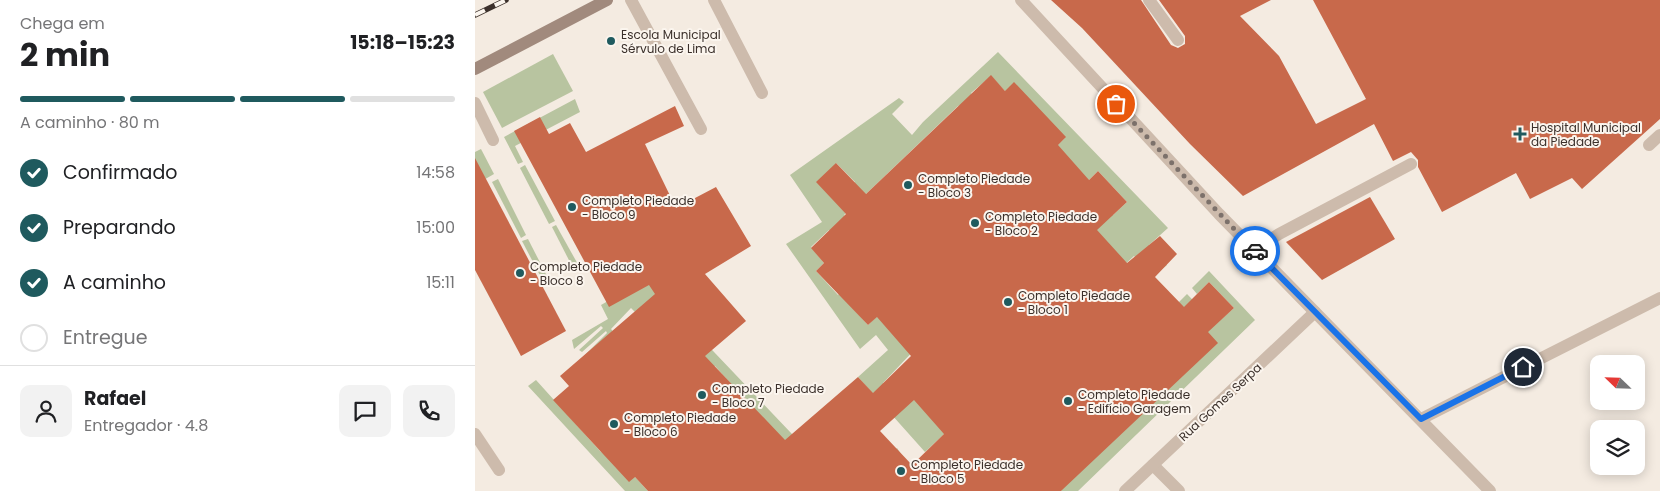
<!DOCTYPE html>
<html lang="pt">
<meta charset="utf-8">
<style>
body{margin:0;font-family:Poppins,sans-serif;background:#f2f2f2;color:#202124;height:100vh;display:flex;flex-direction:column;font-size:19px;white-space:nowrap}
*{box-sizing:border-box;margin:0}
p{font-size:16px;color:#757577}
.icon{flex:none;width:28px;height:28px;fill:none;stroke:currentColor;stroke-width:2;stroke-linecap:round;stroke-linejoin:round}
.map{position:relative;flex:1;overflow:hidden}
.panel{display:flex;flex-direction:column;background:#fff;width:475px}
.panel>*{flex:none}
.needle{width:32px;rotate:293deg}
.fabs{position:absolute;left:1115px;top:355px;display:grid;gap:10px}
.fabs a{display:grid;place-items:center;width:55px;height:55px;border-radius:10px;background:#fff;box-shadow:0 2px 12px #0003;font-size:25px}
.pin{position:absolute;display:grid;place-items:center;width:42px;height:42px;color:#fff;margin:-21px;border:2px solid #fff;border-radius:50%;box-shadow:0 1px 5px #0007}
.courier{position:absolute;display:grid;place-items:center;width:50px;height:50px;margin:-25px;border:4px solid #1a73e8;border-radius:50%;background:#fff;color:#222;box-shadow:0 1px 6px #0007}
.overview em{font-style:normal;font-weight:700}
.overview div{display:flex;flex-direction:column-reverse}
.overview{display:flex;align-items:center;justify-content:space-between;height:85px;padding:0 20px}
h1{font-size:32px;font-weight:700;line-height:38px}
.bar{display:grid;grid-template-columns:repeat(4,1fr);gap:8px 5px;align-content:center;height:60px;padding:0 20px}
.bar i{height:6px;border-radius:4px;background:#e0e0e0}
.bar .active{background:#1f5a5e}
.bar p{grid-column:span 4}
.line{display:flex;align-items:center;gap:12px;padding:0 20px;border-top:1px solid #e0e0e0}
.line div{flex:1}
.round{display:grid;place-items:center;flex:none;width:52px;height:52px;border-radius:10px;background:#f2f2f2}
ol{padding:0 20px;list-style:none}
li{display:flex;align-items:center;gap:15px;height:55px}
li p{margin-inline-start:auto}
li .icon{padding:5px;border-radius:50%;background:#1f5a5e;color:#fff;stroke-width:4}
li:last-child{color:#757577}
li i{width:28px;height:28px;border:2px solid #e0e0e0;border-radius:50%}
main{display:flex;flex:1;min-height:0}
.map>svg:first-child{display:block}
.green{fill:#b8c4a0;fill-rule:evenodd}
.building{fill:#c8694b;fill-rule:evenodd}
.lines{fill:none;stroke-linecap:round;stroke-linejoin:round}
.service{stroke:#cdbbac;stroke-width:12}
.minor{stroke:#cdbbac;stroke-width:12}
.tertiary{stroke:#cdbbac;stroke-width:12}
.secondary{stroke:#a18a7d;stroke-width:12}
.rail-casing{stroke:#3b302b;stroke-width:5.5}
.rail{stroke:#fbf5ee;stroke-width:4;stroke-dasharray:11;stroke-linecap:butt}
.done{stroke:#7c716b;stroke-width:5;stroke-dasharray:0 9}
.route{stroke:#1a73e8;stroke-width:6}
.poi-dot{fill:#1f5a5e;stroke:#fbf5ee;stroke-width:2}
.labels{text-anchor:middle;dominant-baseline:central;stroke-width:4;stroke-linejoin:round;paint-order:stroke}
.poi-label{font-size:12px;fill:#3b302b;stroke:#fbf5ee;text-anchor:start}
.street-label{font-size:12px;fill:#3b302b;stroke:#fbf5ee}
</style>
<main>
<section class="panel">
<div class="overview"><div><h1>2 min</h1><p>Chega em</p></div><em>15:18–15:23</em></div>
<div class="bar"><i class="active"></i><i class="active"></i><i class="active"></i><i></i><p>A caminho · 80 m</p></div>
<ol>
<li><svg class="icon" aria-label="check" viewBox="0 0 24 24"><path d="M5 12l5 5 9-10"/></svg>Confirmado<p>14:58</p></li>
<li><svg class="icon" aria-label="check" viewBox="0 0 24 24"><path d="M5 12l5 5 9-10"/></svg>Preparando<p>15:00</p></li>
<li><svg class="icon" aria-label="check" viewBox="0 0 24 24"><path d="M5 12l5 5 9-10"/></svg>A caminho<p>15:11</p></li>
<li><i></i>Entregue</li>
</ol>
<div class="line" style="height:90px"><a class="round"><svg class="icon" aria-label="person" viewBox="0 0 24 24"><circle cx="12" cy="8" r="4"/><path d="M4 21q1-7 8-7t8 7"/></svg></a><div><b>Rafael</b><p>Entregador · 4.8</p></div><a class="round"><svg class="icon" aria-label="chat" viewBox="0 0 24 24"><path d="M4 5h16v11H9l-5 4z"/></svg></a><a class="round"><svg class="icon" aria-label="phone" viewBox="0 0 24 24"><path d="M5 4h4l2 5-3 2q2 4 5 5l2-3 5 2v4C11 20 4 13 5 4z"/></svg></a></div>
</section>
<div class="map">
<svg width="1185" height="491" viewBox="0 0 1185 491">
<rect width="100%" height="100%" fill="#f4ebe1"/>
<g class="green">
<path d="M523,52L693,228L674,245L692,265L687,269L674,271L659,256L450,452L383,377L413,350L401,335L385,349L311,244L347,222L315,175L424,98L429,102L417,114L437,135L448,122ZM516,76L530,91L387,270L363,295L341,271L349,263L336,247L354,230L357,233L372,219L369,215L483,106L501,99L496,93ZM591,137L393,325L374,304ZM361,163L380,182L359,201ZM623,171L652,202L638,215L609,185ZM444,345L436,396L427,404L408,383Z"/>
<path d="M78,54L98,91L27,128L8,92Z"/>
<path d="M100,99L105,112L40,146L48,162L43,164L29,137Z"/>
<path d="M6,149L19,174L0,185V152Z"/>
<path d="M50,165L80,221L74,224L45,168Z"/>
<path d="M23,179L51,235L46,238L17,182Z"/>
<path d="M81,225L105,268L99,270L77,227Z"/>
<path d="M53,239L75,282L70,285L47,241Z"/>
<path d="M734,271L780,320L603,491H586L704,302L712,294L741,324L759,308L734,282L722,294L717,288Z"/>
<path d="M182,273L200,311L356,475L360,471L377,490L422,448L426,454L386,491H342L349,483L332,465L328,468L315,453L318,449L301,432L290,442L276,428L286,416L271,400L266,405L251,390L256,384L240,366L230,376L218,364L227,352L211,335L206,340L193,327L198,321L180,302L165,317L156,308L136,329L170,368L186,382L182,386L218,426L221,423L237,438L233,443L265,477L269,473L284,491H242L214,461L209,466L196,449L198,446L160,408L157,411L135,384L107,358L132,333L131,331L107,352L104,350L128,328L126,326L99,349L97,340L133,319L126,305Z"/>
<path d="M61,380L125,451L160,477L173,491H150L53,386Z"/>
</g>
<g class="building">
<path d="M576,0H666L696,45L703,48L710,44V36L684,0H796L765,16L804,56L841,124L891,99L838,0H1185V119L1107,189L1097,178L1055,199L1041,173L967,212L943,167V160L936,152L918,161L899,124L768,196L715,144L607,28Z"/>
<path d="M516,75L530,91L539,82L591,137L583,145L614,180L623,171L652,202L622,230L652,263L685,236L702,254L680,277L709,307L734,282L759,308L733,332L743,343L586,491H173L160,477L154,482L78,400L94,386L85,376L180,294L174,285L134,307L39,131L65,117L74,134L95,123L111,152L200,106L209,126L170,144L201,208L241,187L276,246L230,274L271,321L230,356L310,440L383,377L398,393L436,356L402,317L393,325L341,271L349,263L336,248L371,214L341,182L361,163L391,194ZM439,400L469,434L437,465L405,431Z"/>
<path d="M0,158L91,331L46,356L0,270Z"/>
<path d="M895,197L920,239L847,280L811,242Z"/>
</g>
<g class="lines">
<g class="service">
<path d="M156,0L226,129"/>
<path d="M239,0L287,93"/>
<path d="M674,0L703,40"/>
<path d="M0,103L18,140"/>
<path d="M1174,145L1185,135"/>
<path d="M779,250L804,234L936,164"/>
<path d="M678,465L704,491"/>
</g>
<g class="minor">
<path d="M946,419L1185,298"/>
<path d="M0,434L24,470"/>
<path d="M650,491L840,312"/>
</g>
<path class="tertiary" d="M546,0L744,214L1015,491"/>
<path class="secondary" d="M0,69L132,0"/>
<g class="rail-casing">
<path id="rail" d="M0,15L31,0"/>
</g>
<use href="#rail" class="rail"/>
</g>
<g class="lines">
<path class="done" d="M641,104L780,251"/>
<path class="route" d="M780,251L946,419L1048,367"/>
</g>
<g class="poi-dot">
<circle cx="136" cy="41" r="5"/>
<path d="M1042.5 126.5h5v5h5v5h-5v5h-5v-5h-5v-5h5z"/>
<circle cx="433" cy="185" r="5"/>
<circle cx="97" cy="207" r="5"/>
<circle cx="500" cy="223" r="5"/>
<circle cx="45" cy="273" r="5"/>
<circle cx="533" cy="302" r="5"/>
<circle cx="227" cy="395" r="5"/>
<circle cx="593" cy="401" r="5"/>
<circle cx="139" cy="424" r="5"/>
<circle cx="426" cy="471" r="5"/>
</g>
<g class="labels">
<g class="poi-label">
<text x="146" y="34">Escola Municipal<tspan x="146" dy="14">Sérvulo de Lima</tspan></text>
<text x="1056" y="127">Hospital Municipal<tspan x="1056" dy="14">da Piedade</tspan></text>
<text x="443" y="178">Completo Piedade<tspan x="443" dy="14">- Bloco 3</tspan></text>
<text x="107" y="200">Completo Piedade<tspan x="107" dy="14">- Bloco 9</tspan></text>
<text x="510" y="216">Completo Piedade<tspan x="510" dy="14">- Bloco 2</tspan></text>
<text x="55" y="266">Completo Piedade<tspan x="55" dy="14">- Bloco 8</tspan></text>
<text x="543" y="295">Completo Piedade<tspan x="543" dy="14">- Bloco 1</tspan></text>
<text x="237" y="388">Completo Piedade<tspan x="237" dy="14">- Bloco 7</tspan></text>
<text x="603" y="394">Completo Piedade<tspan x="603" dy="14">- Edifício Garagem</tspan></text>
<text x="149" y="417">Completo Piedade<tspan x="149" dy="14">- Bloco 6</tspan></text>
<text x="436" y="464">Completo Piedade<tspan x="436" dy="14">- Bloco 5</tspan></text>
</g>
<g class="street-label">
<text transform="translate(745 402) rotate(-43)">Rua Gomes Serpa</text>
</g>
</g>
</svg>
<div class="fabs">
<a><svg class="needle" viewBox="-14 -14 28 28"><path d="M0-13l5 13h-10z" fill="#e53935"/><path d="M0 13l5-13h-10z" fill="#757577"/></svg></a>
<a><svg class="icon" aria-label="layers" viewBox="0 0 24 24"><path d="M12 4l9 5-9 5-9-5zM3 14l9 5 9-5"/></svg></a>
</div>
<div class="pin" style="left:641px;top:104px;background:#ea580c"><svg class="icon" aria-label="bag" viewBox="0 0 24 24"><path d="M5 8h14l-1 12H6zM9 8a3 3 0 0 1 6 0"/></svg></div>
<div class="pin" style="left:1048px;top:367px;background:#1f2937"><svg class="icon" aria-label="home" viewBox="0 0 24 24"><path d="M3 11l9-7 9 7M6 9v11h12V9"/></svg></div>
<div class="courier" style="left:780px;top:251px"><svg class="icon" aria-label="car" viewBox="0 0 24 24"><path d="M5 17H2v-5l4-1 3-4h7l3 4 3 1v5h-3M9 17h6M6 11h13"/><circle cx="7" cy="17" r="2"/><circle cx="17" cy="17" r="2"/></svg></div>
</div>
</main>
